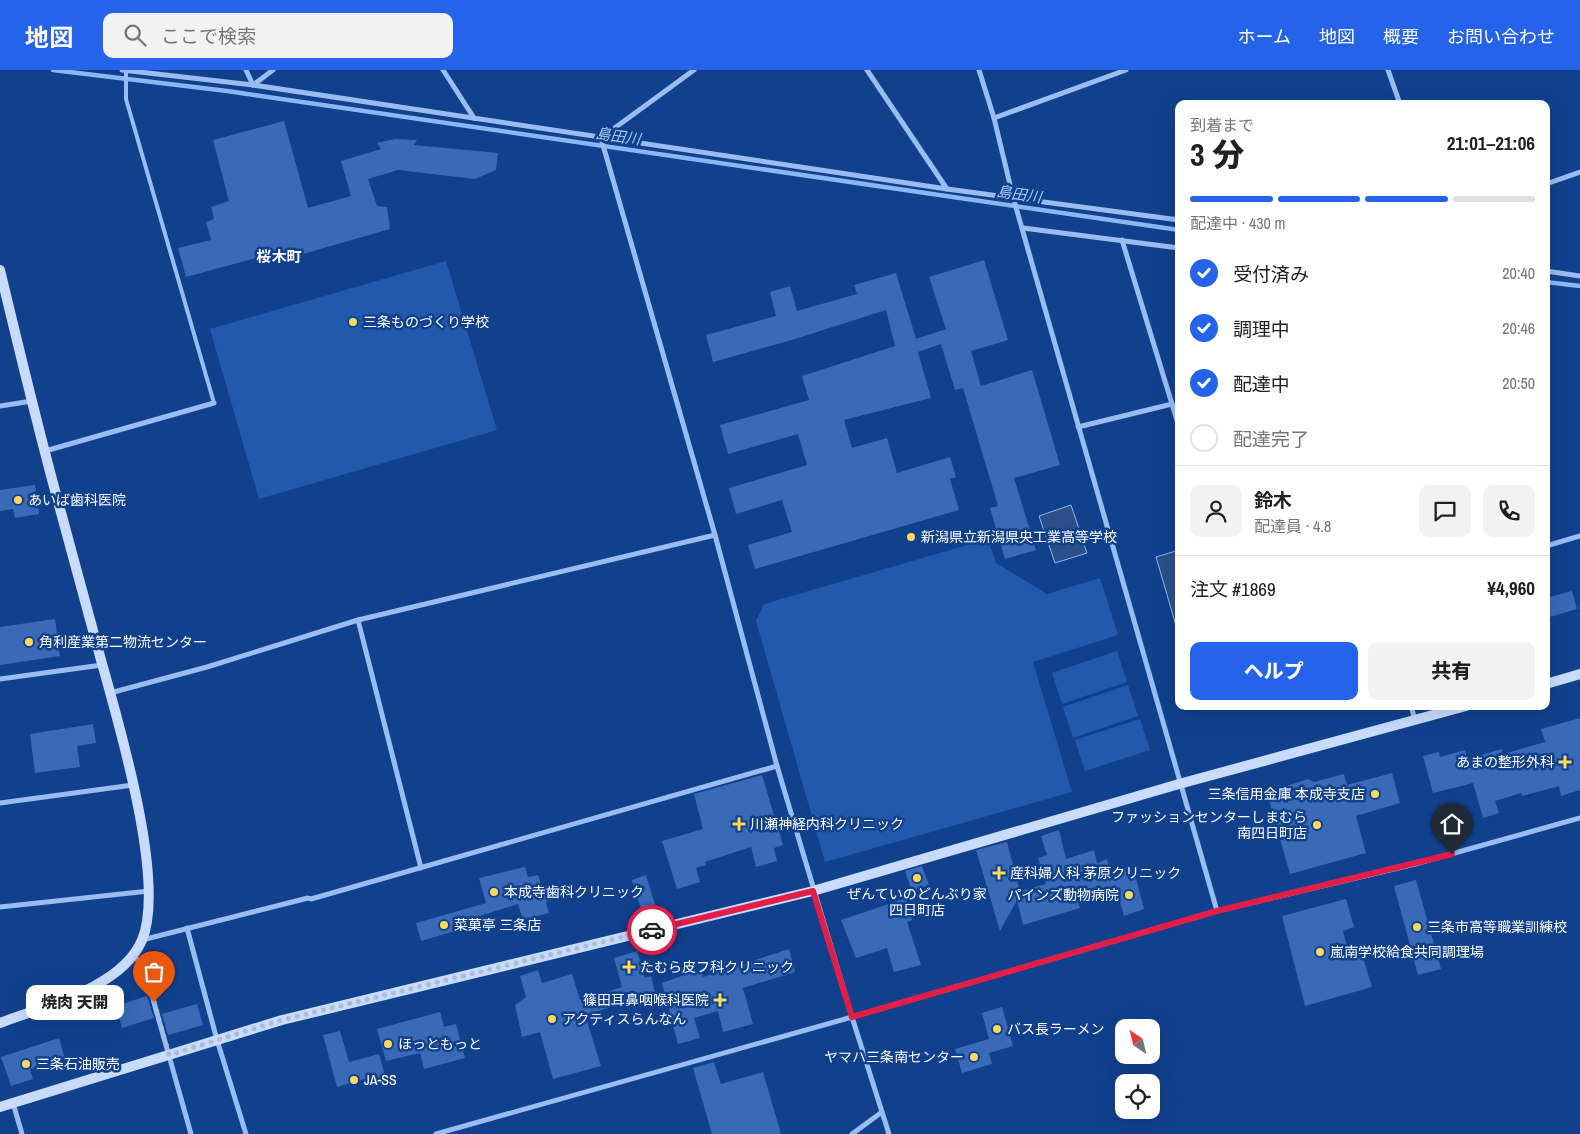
<!DOCTYPE html>
<html lang="ja">
<meta charset="utf-8">
<style>
body{margin:0;font-family:"Archivo Narrow","Noto Sans JP",sans-serif;background:#f2f2f2;color:#202124;height:100vh;display:flex;flex-direction:column;font-size:19px;white-space:nowrap}
*{box-sizing:border-box;margin:0}
p{font-size:16px;color:#757577}
.icon{flex:none;width:28px;height:28px;fill:none;stroke:currentColor;stroke-width:2;stroke-linecap:round;stroke-linejoin:round}
.map{position:relative;flex:1;overflow:hidden}
.side{position:absolute;left:1175px;top:30px;width:375px;height:610px;display:flex;flex-direction:column;background:#fff;border-radius:10px;box-shadow:0 5px 20px #0002}
.side>*{flex:none}
.needle{width:32px;rotate:325deg}
.fabs{position:absolute;left:1115px;top:949px;display:grid;gap:10px}
.fabs a{display:grid;place-items:center;width:45px;height:45px;border-radius:10px;background:#fff;box-shadow:0 5px 20px #0002;font-size:25px}
.pin{position:absolute;display:grid;place-items:center;width:42px;height:42px;color:#fff;margin:-51px -21px;border-radius:50% 50% 50% 0;rotate:-45deg;box-shadow:0 0 5px #0007}
.pin .icon{rotate:45deg}
.courier{position:absolute;display:grid;place-items:center;width:50px;height:50px;margin:-25px;border:4px solid #e11d48;border-radius:50%;background:#fff;color:#222;box-shadow:0 1px 6px #0007}
.bubble{position:absolute;height:35px;border-radius:10px;background:#fff;box-shadow:0 5px 20px #0002;font-size:16px;font-weight:800;line-height:35px;text-align:center}
.headline em{font-style:normal;font-weight:800}
.headline div{display:flex;flex-direction:column-reverse}
.headline{display:flex;align-items:center;justify-content:space-between;height:85px;padding:0 15px}
h1{font-size:32px;font-weight:800;line-height:38px}
.bar{display:grid;grid-template-columns:repeat(4,1fr);gap:8px 5px;align-content:center;height:60px;padding:0 15px}
.bar i{height:6px;border-radius:4px;background:#e0e0e0}
.bar .current{background:#2563eb}
.bar p{grid-column:span 4}
.line{display:flex;align-items:center;gap:12px;padding:0 15px;border-top:1px solid #e0e0e0}
.line div{flex:1}
.round{display:grid;place-items:center;flex:none;width:52px;height:52px;border-radius:10px;background:#f2f2f2}
ol{padding:0 15px;list-style:none}
li{display:flex;align-items:center;gap:15px;height:55px}
li p{margin-inline-start:auto}
li .icon{padding:5px;border-radius:50%;background:#2563eb;color:#fff;stroke-width:4}
li:last-child{color:#757577}
li i{width:28px;height:28px;border:2px solid #e0e0e0;border-radius:50%}
.button{display:flex;gap:10px;margin-top:auto;padding:10px 15px}
.button a{flex:1;height:58px;border-radius:10px;background:#2563eb;color:#fff;font-size:20px;font-weight:800;line-height:58px;text-align:center}
.button a+a{background:#f2f2f2;color:#202124}
header{display:flex;align-items:center;gap:30px;box-sizing:border-box;height:70px;padding:0 25px;background:#2563eb;color:#fff}
header strong{font-size:24px}
nav{display:flex;gap:28px;margin-inline-start:auto;font-size:18px}
.search{width:350px;height:45px;background:#f2f2f2;display:flex;align-items:center;gap:12px;box-sizing:border-box;padding:0 18px;border-radius:10px;color:#757577;font-size:19px}
.map>svg:first-child{display:block}
.green{fill:#2359ad}
.water{fill:#2c4f89;stroke:#8bb6f5}
.lines{fill:none;stroke-linecap:round;stroke-linejoin:round}
.stream{stroke:#8bb6f5;stroke-width:4.5}
.building{fill:#3969b7}
.lane{stroke:#99bcf2;stroke-width:4}
.street{stroke:#99bcf2;stroke-width:5}
.secondary{stroke:#c8dbfc;stroke-width:10}
.done{stroke:#acbcd7;stroke-width:5;stroke-dasharray:0 9}
.route{stroke:#e11d48;stroke-width:6}
.poi-dot{fill:#ffd95a;stroke:#11408d;stroke-width:2}
.labels{text-anchor:middle;dominant-baseline:central;stroke-width:5;stroke-linejoin:round;paint-order:stroke}
.poi-label{font-size:14px;fill:#fff;stroke:#11408d;text-anchor:start}
.water-label{font-size:15px;font-style:italic;fill:#a5c6f9;stroke:#11408d}
.neighbourhood-label{font-size:15px;font-weight:bold;fill:#fff;stroke:#11408d}
</style>
<header>
<strong>地図</strong>
<div class="search"><svg class="icon" aria-label="search" viewBox="0 0 24 24"><circle cx="10" cy="10" r="6"/><path d="M15 15l6 6"/></svg>ここで検索</div>
<nav><a>ホーム</a><a>地図</a><a>概要</a><a>お問い合わせ</a></nav>
</header>
<div class="map">
<svg width="1580" height="1064" viewBox="0 0 1580 1064">
<rect width="100%" height="100%" fill="#11408d"/>
<g class="green">
<path d="M446,191L497,360L259,429L210,259Z"/>
<path d="M988,469L996,493L1047,524L1100,508L1118,565L1033,592L1072,722L825,792L756,551L764,534Z"/>
<path d="M1117,581L1127,612L1062,634L1052,603Z"/>
<path d="M1128,615L1138,646L1073,668L1063,637Z"/>
<path d="M1140,649L1150,680L1085,701L1075,670Z"/>
</g>
<g class="water">
<path d="M1071,435L1087,483L1055,493L1039,446Z"/>
<path d="M1179,480V566L1156,487Z"/>
</g>
<g class="lines">
<g class="stream">
<path d="M53,0L227,21L1179,160"/>
<path d="M1546,212L1580,216"/>
</g>
</g>
<g class="building">
<path d="M284,51L308,138L351,126L341,91L381,79L377,73L395,69L417,70L414,75L498,83L496,100L475,109L398,100L368,109L377,136L387,137L390,159L268,194L259,192L256,188L186,207L178,178L211,170L206,152L214,149L211,137L229,131L213,70Z"/>
<path d="M984,190L1008,270L971,281L981,316L1032,300L1060,395L1014,408L1036,480L1005,489L990,438L998,436L963,318L955,320L941,274L918,282L931,328L844,350L852,378L887,368L897,403L950,387L956,407L950,409L959,440L755,499L748,475L792,462L782,430L736,444L729,418L807,395L798,364L728,384L720,355L809,330L802,306L895,276L886,240L792,270L713,292L706,265L776,246L770,222L790,216L797,241L857,224L854,215L896,203L916,269L946,259L929,207Z"/>
<path d="M35,415L39,444L15,448L13,439L0,441V420Z"/>
<path d="M1572,521L1577,539L1546,548V528Z"/>
<path d="M55,549L60,586L0,595V557Z"/>
<path d="M1580,648V720L1561,726L1559,716L1522,726L1521,723L1495,731L1499,743L1483,748L1473,713L1433,723L1423,686L1439,682L1440,687L1465,680L1467,689L1502,679L1503,684L1545,672L1541,659Z"/>
<path d="M93,654L96,673L77,676L80,697L35,703L30,664Z"/>
<path d="M1392,703L1400,733L1356,746L1366,783L1290,804L1268,727L1271,721L1308,709L1314,712L1344,704L1347,715Z"/>
<path d="M762,705L783,775L774,778L777,791L756,797L751,777L705,792L706,795L696,798L700,812L677,819L662,771L703,759L694,724Z"/>
<path d="M1059,760L1066,789L1094,780L1097,793L1107,789L1111,803L1130,797L1132,805L1135,804L1144,839L1124,846L1116,818L1077,830L1080,838L1023,855L1017,830L1000,861L976,780L1007,772L1020,821L1046,814L1038,788L1047,785L1041,766Z"/>
<path d="M922,796L929,815L912,821L905,801Z"/>
<path d="M525,797L528,807L538,805L542,817L550,814L555,829L546,832L549,843L523,850L518,834L470,849L472,856L421,871L416,853L486,833L479,808Z"/>
<path d="M646,805L656,838L642,842L632,810Z"/>
<path d="M1416,810L1441,899L1418,905L1394,816Z"/>
<path d="M906,828L912,850L907,852L921,895L894,902L887,878L856,888L841,850Z"/>
<path d="M1346,829L1354,857L1343,861L1349,884L1361,881L1372,917L1305,936L1282,846Z"/>
<path d="M789,879L795,902L743,918L753,954L723,962L718,941L694,948L700,968L678,974L662,913L701,899L703,907Z"/>
<path d="M637,881L645,908L651,906L655,922L617,933L618,935L585,945L601,996L553,1009L540,962L522,967L515,935L526,927L520,906L538,900L542,913L572,904L580,930L622,917L614,888Z"/>
<path d="M147,926L154,948L122,958L116,936Z"/>
<path d="M197,934L203,955L168,965L162,944Z"/>
<path d="M1002,937L1013,976L989,983L992,994L962,1003L955,979L989,969L982,943Z"/>
<path d="M440,942L444,957L456,954L465,988L424,999L420,983L386,991L377,959Z"/>
<path d="M340,961L349,992L379,984L387,1012L373,1016L371,1007L337,1017L323,965Z"/>
<path d="M59,968L65,989L30,999L33,1009L11,1016L1,987Z"/>
<path d="M714,992L721,1014L763,1002L781,1064H712L693,998Z"/>
</g>
<g class="lines">
<path class="lane" d="M126,1V29L214,333"/>
<g class="street">
<path d="M122,0L253,15L947,119"/>
<path d="M246,0L253,15"/>
<path d="M443,0L474,48"/>
<path d="M867,0L947,119L1179,150"/>
<path d="M979,0L994,48L1013,127L1217,841"/>
<path d="M1388,0L1400,34"/>
<path d="M253,15L273,0"/>
<path d="M994,48L1126,0"/>
<path d="M601,68L715,465L777,696L852,947L889,1064"/>
<path d="M601,68L694,0"/>
<path d="M1546,114L1580,102"/>
<path d="M1023,158L1179,178"/>
<path d="M1122,170L1179,357"/>
<path d="M1546,201L1580,206"/>
<path d="M0,336L32,331"/>
<path d="M1078,357L1172,334"/>
<path d="M45,381L214,333"/>
<path d="M1546,476L1580,466"/>
<path d="M358,550L421,798"/>
<path d="M0,609L102,595"/>
<path d="M110,623L207,597L358,550L715,465"/>
<path d="M1411,636L1415,650"/>
<path d="M0,733L133,715"/>
<path d="M0,837L149,821"/>
<path d="M187,858L217,970L246,1064"/>
<path d="M142,870L308,828L311,829L777,696"/>
<path d="M133,885L144,897L191,1064"/>
<path d="M13,1033L22,1064"/>
<path d="M436,1064L852,947L1217,841L1415,794L1580,748"/>
<path d="M852,1064L882,1042"/>
</g>
<g class="secondary">
<path d="M0,200C17,271 34,342 53,413C68,469 83,524 98,579C116,645 167,810 142,870C122,918 44,936 0,953"/>
<path d="M1546,614L1580,604"/>
<path d="M0,1037L282,950L813,821L1179,714L1466,636"/>
</g>
</g>
<g class="lines">
<path class="done" d="M154,932L169,985L282,950L652,860"/>
<path class="route" d="M652,860L813,821L852,947L1217,841L1452,784"/>
</g>
<g class="poi-dot">
<circle cx="353" cy="252" r="5"/>
<circle cx="18" cy="430" r="5"/>
<circle cx="911" cy="467" r="5"/>
<circle cx="29" cy="572" r="5"/>
<path d="M1562.5 684.5h5v5h5v5h-5v5h-5v-5h-5v-5h5z"/>
<circle cx="1375" cy="724" r="5"/>
<path d="M736.5 746.5h5v5h5v5h-5v5h-5v-5h-5v-5h5z"/>
<circle cx="1317" cy="755" r="5"/>
<path d="M996.5 795.5h5v5h5v5h-5v5h-5v-5h-5v-5h5z"/>
<circle cx="917" cy="808" r="5"/>
<circle cx="494" cy="822" r="5"/>
<circle cx="1129" cy="825" r="5"/>
<circle cx="444" cy="855" r="5"/>
<circle cx="1417" cy="857" r="5"/>
<circle cx="1320" cy="882" r="5"/>
<path d="M626.5 889.5h5v5h5v5h-5v5h-5v-5h-5v-5h5z"/>
<path d="M717.5 922.5h5v5h5v5h-5v5h-5v-5h-5v-5h5z"/>
<circle cx="552" cy="949" r="5"/>
<circle cx="997" cy="959" r="5"/>
<circle cx="388" cy="974" r="5"/>
<circle cx="974" cy="987" r="5"/>
<circle cx="26" cy="994" r="5"/>
<circle cx="354" cy="1010" r="5"/>
</g>
<g class="labels">
<g class="poi-label">
<text x="363" y="252">三条ものづくり学校</text>
<text x="28" y="430">あいば歯科医院</text>
<text x="921" y="467">新潟県立新潟県央工業高等学校</text>
<text x="39" y="572">角利産業第二物流センター</text>
<text x="1554" y="692" text-anchor="end">あまの整形外科</text>
<text x="1365" y="724" text-anchor="end">三条信用金庫 本成寺支店</text>
<text x="1307" y="747" text-anchor="end">ファッションセンターしまむら<tspan x="1307" dy="16">南四日町店</tspan></text>
<text x="750" y="754">川瀬神経内科クリニック</text>
<text x="1010" y="803">産科婦人科 茅原クリニック</text>
<text x="504" y="822">本成寺歯科クリニック</text>
<text x="917" y="824" text-anchor="middle">ぜんていのどんぶり家<tspan x="917" dy="16">四日町店</tspan></text>
<text x="1119" y="825" text-anchor="end">パインズ動物病院</text>
<text x="454" y="855">菜菓亭 三条店</text>
<text x="1427" y="857">三条市高等職業訓練校</text>
<text x="1330" y="882">嵐南学校給食共同調理場</text>
<text x="640" y="897">たむら皮フ科クリニック</text>
<text x="709" y="930" text-anchor="end">篠田耳鼻咽喉科医院</text>
<text x="562" y="949">アクティスらんなん</text>
<text x="1007" y="959">バス長ラーメン</text>
<text x="398" y="974">ほっともっと</text>
<text x="964" y="987" text-anchor="end">ヤマハ三条南センター</text>
<text x="36" y="994">三条石油販売</text>
<text x="364" y="1010">JA-SS</text>
</g>
<g class="water-label">
<text transform="translate(618 66) rotate(8)">島田川</text>
<text transform="translate(1019 124) rotate(8)">島田川</text>
</g>
<g class="neighbourhood-label">
<text x="279" y="186">桜木町</text>
</g>
</g>
</svg>
<div class="fabs">
<a><svg class="needle" viewBox="-14 -14 28 28"><path d="M0-13l5 13h-10z" fill="#e53935"/><path d="M0 13l5-13h-10z" fill="#757577"/></svg></a>
<a><svg class="icon" aria-label="locate" viewBox="0 0 24 24"><circle cx="12" cy="12" r="6"/><path d="M12 2v4M12 18v4M2 12h4M18 12h4"/></svg></a>
</div>
<div class="pin" style="left:154px;top:932px;background:#ea580c"><svg class="icon" aria-label="bag" viewBox="0 0 24 24"><path d="M5 8h14l-1 12H6zM9 8a3 3 0 0 1 6 0"/></svg></div>
<div class="pin" style="left:1452px;top:784px;background:#1f2937"><svg class="icon" aria-label="home" viewBox="0 0 24 24"><path d="M3 11l9-7 9 7M6 9v11h12V9"/></svg></div>
<div class="courier" style="left:652px;top:860px"><svg class="icon" aria-label="car" viewBox="0 0 24 24"><path d="M5 17H2v-5l4-1 3-4h7l3 4 3 1v5h-3M9 17h6M6 11h13"/><circle cx="7" cy="17" r="2"/><circle cx="17" cy="17" r="2"/></svg></div>
<div class="bubble" style="left:26px;top:915px;width:98px">焼肉 天開</div>
<section class="side">
<div class="headline"><div><h1>3 分</h1><p>到着まで</p></div><em>21:01–21:06</em></div>
<div class="bar"><i class="current"></i><i class="current"></i><i class="current"></i><i></i><p>配達中 · 430 m</p></div>
<ol>
<li><svg class="icon" aria-label="check" viewBox="0 0 24 24"><path d="M5 12l5 5 9-10"/></svg>受付済み<p>20:40</p></li>
<li><svg class="icon" aria-label="check" viewBox="0 0 24 24"><path d="M5 12l5 5 9-10"/></svg>調理中<p>20:46</p></li>
<li><svg class="icon" aria-label="check" viewBox="0 0 24 24"><path d="M5 12l5 5 9-10"/></svg>配達中<p>20:50</p></li>
<li><i></i>配達完了</li>
</ol>
<div class="line" style="height:90px"><a class="round"><svg class="icon" aria-label="person" viewBox="0 0 24 24"><circle cx="12" cy="8" r="4"/><path d="M4 21q1-7 8-7t8 7"/></svg></a><div><b>鈴木</b><p>配達員 · 4.8</p></div><a class="round"><svg class="icon" aria-label="chat" viewBox="0 0 24 24"><path d="M4 5h16v11H9l-5 4z"/></svg></a><a class="round"><svg class="icon" aria-label="phone" viewBox="0 0 24 24"><path d="M5 4h4l2 5-3 2q2 4 5 5l2-3 5 2v4C11 20 4 13 5 4z"/></svg></a></div>
<div class="line" style="height:65px"><div>注文 #1869</div><b>¥4,960</b></div>
<div class="button"><a>ヘルプ</a><a>共有</a></div>
</section>
</div>
